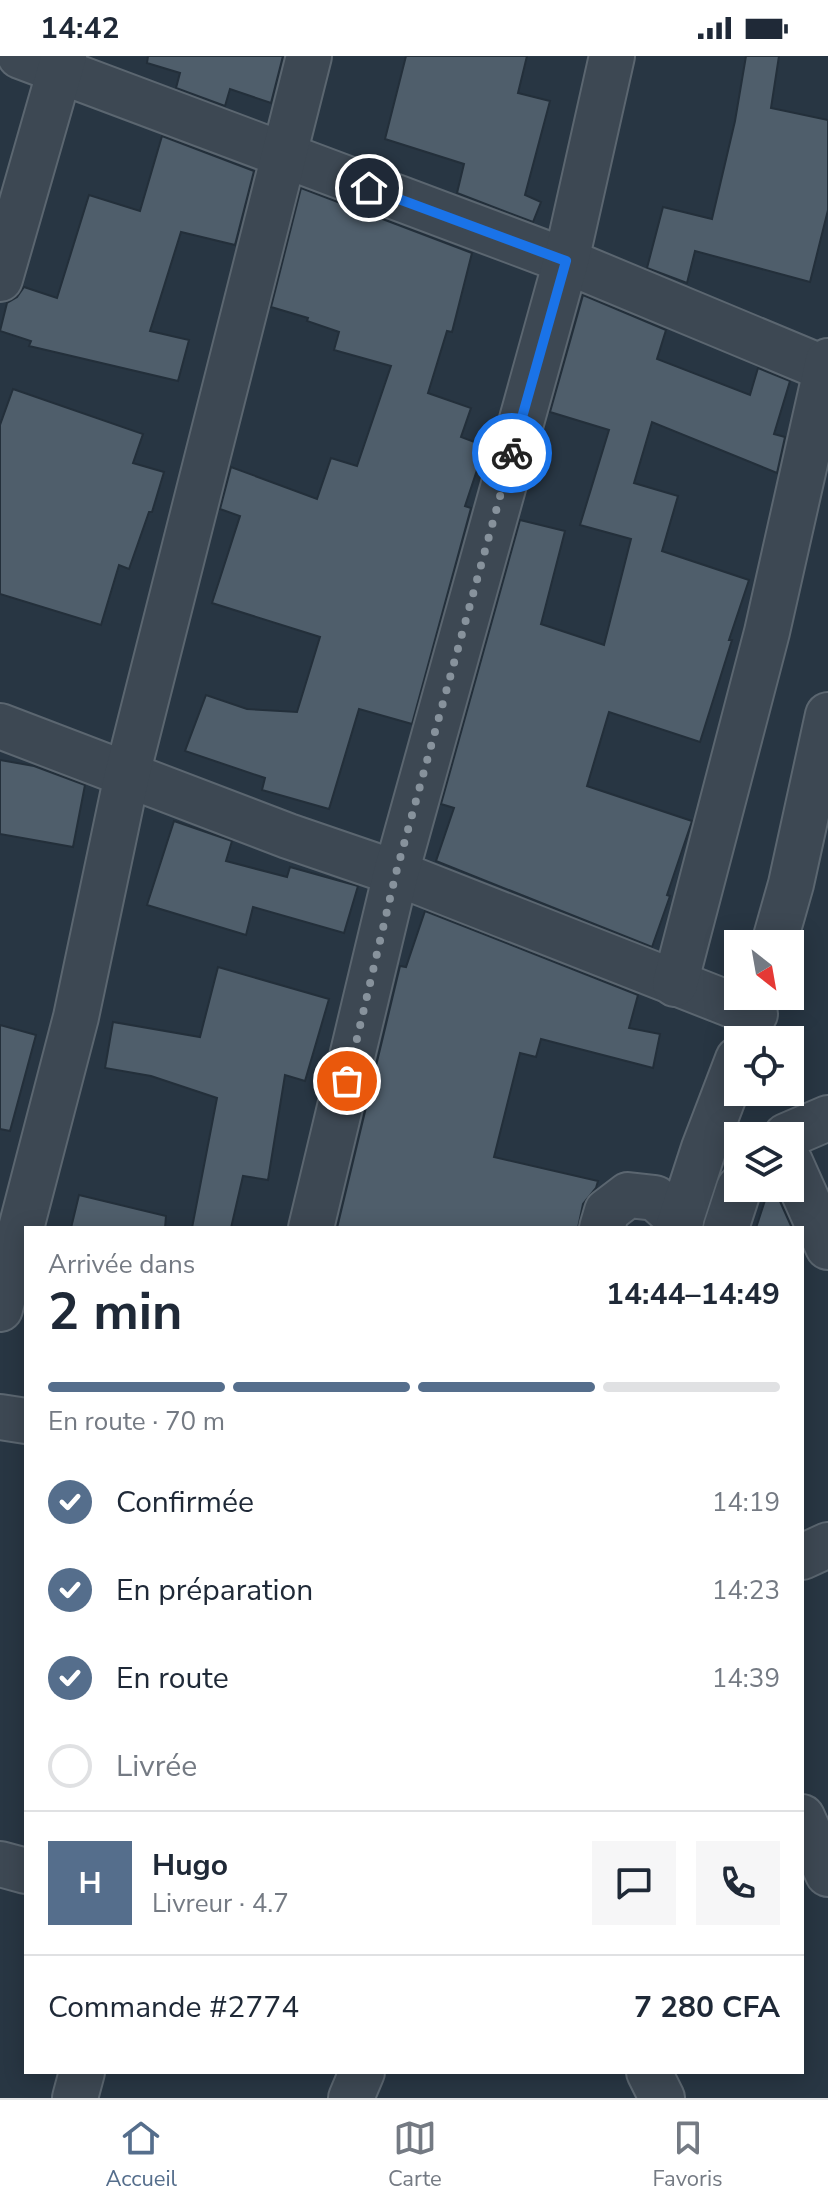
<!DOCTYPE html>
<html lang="fr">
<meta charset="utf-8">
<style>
body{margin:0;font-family:"Nunito Sans",sans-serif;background:#f6f6f7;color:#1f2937;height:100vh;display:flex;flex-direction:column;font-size:30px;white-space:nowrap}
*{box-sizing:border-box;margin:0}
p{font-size:26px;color:#747a83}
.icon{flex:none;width:44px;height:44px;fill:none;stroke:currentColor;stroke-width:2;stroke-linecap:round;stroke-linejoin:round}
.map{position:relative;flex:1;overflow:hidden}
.details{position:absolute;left:24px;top:1170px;width:780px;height:848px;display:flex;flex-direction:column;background:#fff;border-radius:0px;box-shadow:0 4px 20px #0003}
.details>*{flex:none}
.needle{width:52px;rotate:149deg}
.buttons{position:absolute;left:724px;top:874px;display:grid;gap:16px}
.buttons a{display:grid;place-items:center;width:80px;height:80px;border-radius:0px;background:#fff;box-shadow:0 4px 20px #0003;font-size:40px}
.pin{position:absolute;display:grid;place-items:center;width:68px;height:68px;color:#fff;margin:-34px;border:4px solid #fff;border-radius:50%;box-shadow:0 2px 8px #0007}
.courier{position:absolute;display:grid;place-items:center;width:80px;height:80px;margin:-40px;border:6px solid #1a73e8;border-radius:50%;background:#fff;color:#222;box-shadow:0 2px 10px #0007}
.overview em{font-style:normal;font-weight:700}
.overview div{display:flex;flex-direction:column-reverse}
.overview{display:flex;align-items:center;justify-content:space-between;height:136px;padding:0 24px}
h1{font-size:52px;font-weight:700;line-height:60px}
.bar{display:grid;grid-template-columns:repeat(4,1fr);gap:12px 8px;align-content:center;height:96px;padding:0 24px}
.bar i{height:10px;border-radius:6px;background:#e0e1e3}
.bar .current{background:#556e8c}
.bar p{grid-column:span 4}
.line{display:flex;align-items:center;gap:20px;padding:0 24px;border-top:2px solid #e0e1e3}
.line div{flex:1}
.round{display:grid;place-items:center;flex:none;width:84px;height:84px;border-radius:0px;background:#f6f6f7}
ol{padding:0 24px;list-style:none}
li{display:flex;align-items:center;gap:24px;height:88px}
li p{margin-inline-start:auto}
li .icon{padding:8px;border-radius:50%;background:#556e8c;color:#fff;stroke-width:4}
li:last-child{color:#747a83}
li i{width:44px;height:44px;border:4px solid #e0e1e3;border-radius:50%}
.status{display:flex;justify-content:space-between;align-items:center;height:56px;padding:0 40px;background:#fff;direction:ltr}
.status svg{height:22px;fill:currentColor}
.tabs{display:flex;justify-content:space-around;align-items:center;height:112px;border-top:2px solid #e0e1e3;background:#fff;font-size:22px;color:#747a83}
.tabs a{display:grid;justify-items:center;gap:4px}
.tabs .current{color:#556e8c}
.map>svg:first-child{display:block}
.building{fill:#4f5e6b;stroke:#232f3a;stroke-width:2}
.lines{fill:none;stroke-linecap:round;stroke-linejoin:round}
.minor-casing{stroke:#5b6670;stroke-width:48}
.minor{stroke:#3d4853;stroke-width:44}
.done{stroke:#87929c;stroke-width:8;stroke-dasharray:0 14.4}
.route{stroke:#1a73e8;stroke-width:10}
</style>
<div class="status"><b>14:42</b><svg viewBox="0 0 49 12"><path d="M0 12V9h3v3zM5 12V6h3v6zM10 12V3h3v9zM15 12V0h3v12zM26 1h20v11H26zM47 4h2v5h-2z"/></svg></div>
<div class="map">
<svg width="828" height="2042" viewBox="0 0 828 2042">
<rect width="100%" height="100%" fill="#283643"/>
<g class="building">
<path d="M148,0H283L271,47L230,33L225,50L176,32L180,17L147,7Z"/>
<path d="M406,0H527L518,37L550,45L525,139L541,146L533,166L457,137L464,108L385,83Z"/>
<path d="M746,0H779L771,52L828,64V154L810,226L695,195L687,227L647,212L663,151L712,163L735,65Z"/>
<path d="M162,80L254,115L235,189L181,176L150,275L189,284L178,325L29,290L31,285L0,275L7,247L17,241L24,231L57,242L89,139L140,155Z"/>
<path d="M301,132L472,197L452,276L447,275L428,337L471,352L461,381L485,390L465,450L471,452L412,668L359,653L329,753L262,734L265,722L185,695L206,639L247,653L297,656L320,581L212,547L240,460L220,453L231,411L317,443L331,402L357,410L391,310L334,294L339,276L307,265L308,262L271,251Z"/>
<path d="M583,239L666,274L657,303L750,339L758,312L790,325L774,378L785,381L777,417L652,366L634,427L678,440L662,495L749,524L729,584H732L700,686L609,656L587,730L692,765L667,839L670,840L652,891L436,805L454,752L441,748L520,464L565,475L541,568L604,589L631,483L580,469L609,374L550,356Z"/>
<path d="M13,333L143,378L133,407L164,416L152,456H149L129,513L119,509L101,569L0,538V369Z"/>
<path d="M0,704L34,710L85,729L73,791L0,778Z"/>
<path d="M174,765L232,785L226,805L287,821L290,811L358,830L344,877L253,851L246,879L147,849Z"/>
<path d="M425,855L638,939L629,972L660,978L653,1012L541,983L536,1001L520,997L494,1101L598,1125L596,1132L583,1148L578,1172H337L400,910L406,911Z"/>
<path d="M218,911L329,943L305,1025L285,1019L268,1124L243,1120L231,1172H192L217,1042L151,1020L105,1012L113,966L200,981Z"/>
<path d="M0,969L36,979L10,1075L0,1073Z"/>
<path d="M769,1132H774L792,1172H756Z"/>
<path d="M79,1139L166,1160L165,1172H71Z"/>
</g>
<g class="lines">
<g class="minor-casing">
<g id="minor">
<path d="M20,0L566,205L828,314"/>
<path d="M0,223L64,0"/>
<path d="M0,670L288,780L396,817L755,958"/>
<path d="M774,888L791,828L828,659"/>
<path d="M675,928L767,576L828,305"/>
<path d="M786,1080L828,1062"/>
<path d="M790,1106L828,1191"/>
<path d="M311,1172L396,817L566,205L612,0"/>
<path d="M602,1172L607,1155L628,1139L655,1142L681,1165"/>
<path d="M678,1172L704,1092L738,1003"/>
<path d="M726,1172L739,1132"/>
<path d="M0,1253L76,961L127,719L309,0"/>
<path d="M0,1361L26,1365"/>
<path d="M802,1501L828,1489"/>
<path d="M802,1761L828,1818"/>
<path d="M0,1808L26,1815"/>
<path d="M649,2016L662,2042"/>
<path d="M75,2042L82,2016"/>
<path d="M351,2042L362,2016"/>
</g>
</g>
<use href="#minor" class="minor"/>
</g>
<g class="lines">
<path class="done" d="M347,1025L396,817L512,397"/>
<path class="route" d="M369,132L566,205L512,397"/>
</g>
</svg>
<div class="buttons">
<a><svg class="needle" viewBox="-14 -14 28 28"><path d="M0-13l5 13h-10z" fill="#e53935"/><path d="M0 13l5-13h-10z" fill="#747a83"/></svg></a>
<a><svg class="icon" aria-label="locate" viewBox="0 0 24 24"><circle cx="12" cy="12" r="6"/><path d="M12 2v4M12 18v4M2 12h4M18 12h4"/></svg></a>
<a><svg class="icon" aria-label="layers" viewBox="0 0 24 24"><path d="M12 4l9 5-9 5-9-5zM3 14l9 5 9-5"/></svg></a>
</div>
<div class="pin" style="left:347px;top:1025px;background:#ea580c"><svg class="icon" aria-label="bag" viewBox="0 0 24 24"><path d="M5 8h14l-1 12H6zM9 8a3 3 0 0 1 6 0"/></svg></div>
<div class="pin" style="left:369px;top:132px;background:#1f2937"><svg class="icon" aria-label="home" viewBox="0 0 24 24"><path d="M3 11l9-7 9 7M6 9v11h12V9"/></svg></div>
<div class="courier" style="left:512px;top:397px"><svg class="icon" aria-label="bike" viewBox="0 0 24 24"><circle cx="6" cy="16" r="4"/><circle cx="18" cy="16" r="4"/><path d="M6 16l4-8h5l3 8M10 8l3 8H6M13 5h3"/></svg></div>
<section class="details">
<div class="overview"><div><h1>2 min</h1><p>Arrivée dans</p></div><em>14:44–14:49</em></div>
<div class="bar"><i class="current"></i><i class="current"></i><i class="current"></i><i></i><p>En route · 70 m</p></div>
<ol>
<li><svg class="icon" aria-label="check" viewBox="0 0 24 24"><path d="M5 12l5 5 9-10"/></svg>Confirmée<p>14:19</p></li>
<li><svg class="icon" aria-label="check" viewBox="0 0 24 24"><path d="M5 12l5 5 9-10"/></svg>En préparation<p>14:23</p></li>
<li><svg class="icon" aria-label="check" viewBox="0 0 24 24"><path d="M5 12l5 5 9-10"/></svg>En route<p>14:39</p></li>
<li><i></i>Livrée</li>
</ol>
<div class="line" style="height:144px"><b class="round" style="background:#556e8c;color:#fff">H</b><div><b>Hugo</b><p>Livreur · 4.7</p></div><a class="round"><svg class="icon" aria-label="chat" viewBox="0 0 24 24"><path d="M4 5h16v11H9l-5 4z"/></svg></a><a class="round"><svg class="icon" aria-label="phone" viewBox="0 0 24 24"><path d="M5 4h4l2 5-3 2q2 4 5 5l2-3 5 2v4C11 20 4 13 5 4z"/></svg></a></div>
<div class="line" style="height:104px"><div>Commande #2774</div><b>7 280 CFA</b></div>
</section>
</div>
<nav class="tabs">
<a class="current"><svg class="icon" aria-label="home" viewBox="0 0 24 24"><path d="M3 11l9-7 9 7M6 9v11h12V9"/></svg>Accueil</a>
<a><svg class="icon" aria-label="map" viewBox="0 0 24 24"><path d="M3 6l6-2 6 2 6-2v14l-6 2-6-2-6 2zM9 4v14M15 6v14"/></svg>Carte</a>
<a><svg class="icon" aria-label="saved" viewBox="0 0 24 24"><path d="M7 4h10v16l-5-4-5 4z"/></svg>Favoris</a>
</nav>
